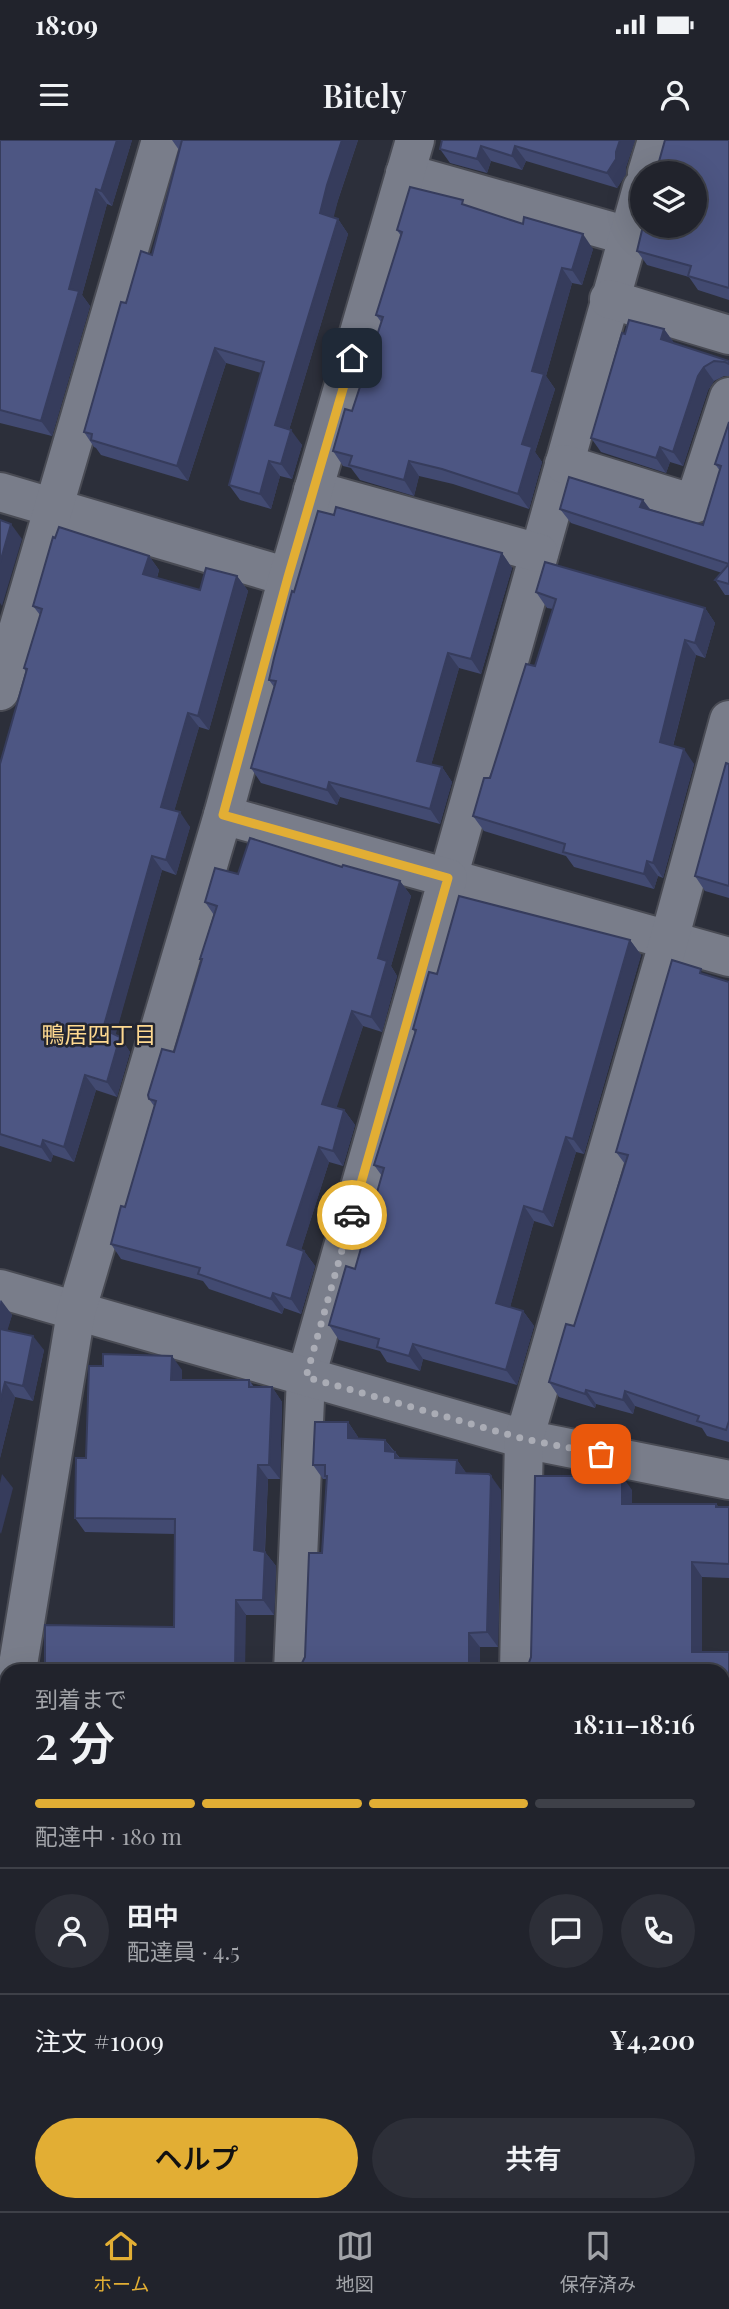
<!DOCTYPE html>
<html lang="ja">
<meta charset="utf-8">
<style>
body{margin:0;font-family:"Playfair Display","Noto Sans JP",serif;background:#2d2f38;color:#f1f3f6;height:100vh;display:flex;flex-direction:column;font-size:26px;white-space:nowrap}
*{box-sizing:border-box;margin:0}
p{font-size:23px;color:#a2a4a9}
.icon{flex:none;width:38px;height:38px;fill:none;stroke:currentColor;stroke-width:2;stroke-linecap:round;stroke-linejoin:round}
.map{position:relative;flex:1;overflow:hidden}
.sheet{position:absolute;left:0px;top:1524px;width:730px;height:548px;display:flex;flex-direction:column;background:#21232c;border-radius:21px 21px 0 0;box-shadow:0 7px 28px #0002,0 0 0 2px #3e4048}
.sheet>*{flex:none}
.fabs{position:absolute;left:630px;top:21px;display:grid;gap:14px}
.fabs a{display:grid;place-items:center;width:77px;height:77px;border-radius:50%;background:#21232c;box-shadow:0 7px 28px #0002,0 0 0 2px #3e4048;font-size:35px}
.pin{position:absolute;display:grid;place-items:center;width:60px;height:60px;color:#fff;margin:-30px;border-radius:14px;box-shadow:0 4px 10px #0006}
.courier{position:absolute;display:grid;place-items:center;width:70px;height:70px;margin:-35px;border:5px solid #e2ae34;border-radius:50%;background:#fff;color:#222;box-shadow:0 2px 9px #0007}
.headline em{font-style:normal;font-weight:600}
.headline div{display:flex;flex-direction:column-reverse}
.headline{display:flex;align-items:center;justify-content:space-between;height:119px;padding:0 35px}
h1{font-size:46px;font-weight:600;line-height:52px}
.bar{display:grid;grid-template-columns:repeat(4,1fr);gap:10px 7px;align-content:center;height:84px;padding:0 35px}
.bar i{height:9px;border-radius:5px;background:#3e4048}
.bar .selected{background:#e2ae34}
.bar p{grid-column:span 4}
.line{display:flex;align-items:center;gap:18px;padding:0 35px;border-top:2px solid #3e4048}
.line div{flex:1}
.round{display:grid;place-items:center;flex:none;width:74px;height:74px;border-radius:37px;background:#2d2f38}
.primary-button{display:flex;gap:14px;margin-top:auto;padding:14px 35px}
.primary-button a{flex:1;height:80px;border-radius:42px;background:#e2ae34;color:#111;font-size:28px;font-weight:600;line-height:80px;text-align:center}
.primary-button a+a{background:#2d2f38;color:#f1f3f6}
.status{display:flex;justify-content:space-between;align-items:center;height:49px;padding:0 35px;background:#21232c;direction:ltr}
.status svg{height:19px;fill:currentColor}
header{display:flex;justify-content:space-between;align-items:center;height:91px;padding:0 35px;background:#21232c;font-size:32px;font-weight:600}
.menu{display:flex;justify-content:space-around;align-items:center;height:98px;border-top:2px solid #3e4048;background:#21232c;font-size:19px;color:#a2a4a9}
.menu a{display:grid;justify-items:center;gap:4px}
.menu .selected{color:#e2ae34}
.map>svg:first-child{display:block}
.green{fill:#4f3e1b}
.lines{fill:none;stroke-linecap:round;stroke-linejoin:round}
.minor-casing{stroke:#494b54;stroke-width:42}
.minor{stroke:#797d8a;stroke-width:38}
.wall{fill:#424a71}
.shaded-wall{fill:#363c5c}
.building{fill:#4d5683;stroke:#363c5c;stroke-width:2}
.done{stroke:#aaacb5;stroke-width:7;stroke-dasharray:0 12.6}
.route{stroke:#e2ae34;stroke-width:9}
.labels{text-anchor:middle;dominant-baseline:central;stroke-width:5;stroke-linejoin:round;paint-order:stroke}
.neighbourhood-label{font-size:23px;fill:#fed990;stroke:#232530}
</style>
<div class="status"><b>18:09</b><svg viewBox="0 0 49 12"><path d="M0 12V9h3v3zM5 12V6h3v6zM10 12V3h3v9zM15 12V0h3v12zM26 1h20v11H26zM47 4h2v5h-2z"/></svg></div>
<header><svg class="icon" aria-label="menu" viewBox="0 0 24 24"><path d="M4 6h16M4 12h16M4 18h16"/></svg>Bitely<svg class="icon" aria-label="person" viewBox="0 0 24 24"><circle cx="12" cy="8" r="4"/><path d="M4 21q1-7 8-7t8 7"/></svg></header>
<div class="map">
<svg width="729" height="2071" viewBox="0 0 729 2071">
<rect width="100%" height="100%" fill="#2c2f3a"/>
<path class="green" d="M7,1846V2054L2,2055L0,1847Z"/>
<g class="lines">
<g class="minor-casing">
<g id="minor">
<path d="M405,33L628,96"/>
<path d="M647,33L657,0"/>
<path d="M642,48L448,738L729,817"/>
<path d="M609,159L729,195"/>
<path d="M564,324L694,364L729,257"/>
<path d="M313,350L539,413"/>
<path d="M0,352L288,437"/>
<path d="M0,551L161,0"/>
<path d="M223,675L448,738L306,1237L293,1531"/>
<path d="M0,1149L524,1299L729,1340"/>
<path d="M17,1531L76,1172L223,675L288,437L415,0"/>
<path d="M519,1531L524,1299L669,800L729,580"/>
<path d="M723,1775L729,1774"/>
<path d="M52,2065L53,2071"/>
</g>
</g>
<use href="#minor" class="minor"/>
</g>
<g class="wall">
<path d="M0,0H132L112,66L107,64L82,155L90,166L52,296L0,283Z"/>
<path d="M172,0H358L338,60L333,77L338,79L348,94L289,290L302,305L292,339L280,336L271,369L240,360L229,345L261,233L226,223L188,341L101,315L96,308L94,307L84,292L126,163L152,115L179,10Z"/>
<path d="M442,0H635L626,27V34L617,48L526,21L522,30L491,21L487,33L450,23L440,9Z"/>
<path d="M729,0V160L698,150L689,137L647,125L637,111L695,86L658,25Z"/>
<path d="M467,66L593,109L582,145L572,143L546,236L555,249L535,312L542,322L529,369L453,344L419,336L414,356L360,340L351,328L343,326L333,311L352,271L381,182L376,175L401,96L397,90Z"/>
<path d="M664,189L674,203L729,221V236H724L714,241L708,250L683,326L670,322L666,333L601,312L591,298L625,194Z"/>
<path d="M729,282V455H725L715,440L722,433L571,383L560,369L643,360L650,369L703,385L720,331L715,324Z"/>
<path d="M334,375L502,413L512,428L481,534L459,528L431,625L442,627L452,642L440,684L340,657L337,665L261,643L251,628L274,547L269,540L294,452Z"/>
<path d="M149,416L159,430L157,438L200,450L237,436L248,451L209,590L199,587L174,671L190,687L176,735L162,730L115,895L120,897L130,912L117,957L96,950L74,1022L53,1015L51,1022L0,1006V624L26,532L24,528L40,475L33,466Z"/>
<path d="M536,452L705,468L715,483L705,518L696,515L673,606L694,624L663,738L658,736L654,749L574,727L566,716L484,691L473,676L535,526L553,469L547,468Z"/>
<path d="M729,624V758L705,751L695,736Z"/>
<path d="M342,727L400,741L411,756L391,826L397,836L382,892L363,886L336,968L344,970L355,985L343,1026L329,1022L301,1110L304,1111L315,1126L301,1174L284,1168L282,1174L209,1149L203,1141L121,1119L111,1104L125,1067L154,966L149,959L174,912L202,821L200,819L214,775L205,762L238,734Z"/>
<path d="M630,800L641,815L584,1014L576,1012L553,1087L534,1081L510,1167L523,1171L534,1186L517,1245L423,1219L420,1231L387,1222L380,1211L339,1200L329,1185L355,1129L382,1036L374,1025L415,893L413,889L437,834Z"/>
<path d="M705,834L729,842V1302L707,1296L702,1288L635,1266L633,1274L596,1264L595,1268L559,1257L549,1242L574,1186L625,1024L616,1012Z"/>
<path d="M0,1160L12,1175L7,1190L44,1210L33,1261L15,1257L0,1318Z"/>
<path d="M182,1230V1240H249L254,1247H272L282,1262L280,1339H268L265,1412L276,1426L274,1475H246L175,1394L85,1392L75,1378L86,1318Z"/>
<path d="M348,1282L358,1297V1299L385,1300L400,1318L457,1320L466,1333L501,1350L498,1507H480V1531L305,1517L322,1413L327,1339H323L313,1325Z"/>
<path d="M632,1350V1364H716L719,1367H729V1438L702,1437V1512H729V1729H725V1731H723V1531H526Z"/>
<path d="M336,2065H471L472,2071H340Z"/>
</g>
<g class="shaded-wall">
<path d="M117,0H132L112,66L101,51Z"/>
<path d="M342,0H358L338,60L331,88L320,73L327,45Z"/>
<path d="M620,0H635L626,27V34L617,48L607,33Z"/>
<path d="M481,6L491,21L487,33L477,19Z"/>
<path d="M515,6L526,21L522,30L512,16Z"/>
<path d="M96,49L107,64L82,155L90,166L52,296L41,281L69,149Z"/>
<path d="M338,79L348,94L286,300L275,285Z"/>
<path d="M583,94L593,109L582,145L572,130Z"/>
<path d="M562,128L572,143L546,236L555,249L535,312L542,322L529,369L518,354L522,304L532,231Z"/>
<path d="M664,189L674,203L661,199Z"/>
<path d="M215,208L226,223L188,341L177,326Z"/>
<path d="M704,227L714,241L708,250L683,326L673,312L698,236Z"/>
<path d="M291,290L302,305L292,339L281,324Z"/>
<path d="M660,307L670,322L666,333L656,318Z"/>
<path d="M269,321L280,336L271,369L260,354Z"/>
<path d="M409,321L419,336L414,356L404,340Z"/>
<path d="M643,360L653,374L640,367Z"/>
<path d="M11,384L22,399L2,466L0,463V423Z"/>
<path d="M502,413L512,428L481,534L471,519Z"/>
<path d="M149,416L159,430L153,449L143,434Z"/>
<path d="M237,436L248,451L209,590L198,576Z"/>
<path d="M705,468L715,483L705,518L695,503Z"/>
<path d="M685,500L696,515L670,617L660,602Z"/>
<path d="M448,513L459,528L428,636L417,621Z"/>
<path d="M188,573L199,587L171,682L161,667Z"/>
<path d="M684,609L694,624L663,738L653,723Z"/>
<path d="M442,627L452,642L440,684L430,669Z"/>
<path d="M329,642L340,657L337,665L327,650Z"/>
<path d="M180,672L190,687L176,735L166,720Z"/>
<path d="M152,716L162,730L113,904L103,889Z"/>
<path d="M647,721L658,736L654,749L644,734Z"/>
<path d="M400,741L411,756L391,826L397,836L382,892L371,877L378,818Z"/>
<path d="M630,800L641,815L584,1014L573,999Z"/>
<path d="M352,871L363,886L333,979L322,964Z"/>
<path d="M120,897L130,912L117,957L107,942Z"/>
<path d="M85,935L96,950L74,1022L64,1007Z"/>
<path d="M344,970L355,985L343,1026L333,1011Z"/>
<path d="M566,997L576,1012L553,1087L543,1072Z"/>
<path d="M43,1000L53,1015L51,1022L41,1007Z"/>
<path d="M319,1007L329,1022L298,1120L287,1105Z"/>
<path d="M524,1066L534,1081L507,1178L496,1163Z"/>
<path d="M304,1111L315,1126L301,1174L291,1159Z"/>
<path d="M273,1153L284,1168L282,1174L271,1159Z"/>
<path d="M1,1160L12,1175L4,1202L0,1197V1165Z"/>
<path d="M523,1171L534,1186L517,1245L506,1230Z"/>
<path d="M33,1196L44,1210L33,1261L23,1246Z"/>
<path d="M413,1204L423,1219L420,1231L409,1216Z"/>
<path d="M172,1216L182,1230V1254L171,1240Z"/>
<path d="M5,1242L15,1257L0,1318V1262Z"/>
<path d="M272,1247L282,1262L280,1339L269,1325Z"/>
<path d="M586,1250L596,1264L595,1268L585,1254Z"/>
<path d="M625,1251L635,1266L633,1274L623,1260Z"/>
<path d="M348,1282L358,1297V1313L348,1298Z"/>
<path d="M385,1300L395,1314V1312L405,1327L385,1311Z"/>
<path d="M457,1320L467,1334L456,1333Z"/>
<path d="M258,1325L268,1339L264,1424L254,1410Z"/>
<path d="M2,1334L13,1348L1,1394L0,1392V1343Z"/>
<path d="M491,1336L501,1350L498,1507L487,1492Z"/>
<path d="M622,1336L632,1350V1378L622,1364Z"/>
<path d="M265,1412L276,1426L274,1475L263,1460Z"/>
<path d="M692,1422L702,1437V1526L692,1512Z"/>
<path d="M236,1460L246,1475L245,1531H235Z"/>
<path d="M469,1493L480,1507V1531H469Z"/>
<path d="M0,1779L1,1815L0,1814Z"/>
<path d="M142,2065H154L156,2071H143Z"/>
<path d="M466,2065H471L472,2071H466Z"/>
</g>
<g class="building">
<path d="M0,0H117L101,51L96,49L69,149L79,151L41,281L0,270Z"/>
<path d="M182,0H342L327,45L320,73L338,79L275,285L291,290L281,324L269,321L260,354L229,345L264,222L215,208L177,326L91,300L92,294L84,292L121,162L126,163L141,111L152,115Z"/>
<path d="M442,0H620L616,12V19L607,33L515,6L512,16L481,6L477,19L440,9Z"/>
<path d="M665,0H729V148L688,136L691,126L637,111L643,86H695V33H653L658,25Z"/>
<path d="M410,47L463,60L462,64L523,84L524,77L583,94L572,130L562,128L532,231L544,234L522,304L532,307L518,354L442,329L409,321L404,340L349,325L352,316L333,311L345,269L352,271L383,177L376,175L402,92L397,90Z"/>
<path d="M629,180L664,189L661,199L729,221V224L725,222L714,221L704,227L698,236L673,312L660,307L656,318L591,298L622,193L625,194Z"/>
<path d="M729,282V424L560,369L569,337L643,360L640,367L703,385L721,326L715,324Z"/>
<path d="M336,367L502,413L471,519L448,513L417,621L442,627L430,669L329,642L327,650L251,628L276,541L269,540L274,518L292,451L294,452L318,371L334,375Z"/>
<path d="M0,380L11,384L0,423Z"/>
<path d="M59,387L149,416L143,434L200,450L206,428L237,436L198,576L188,573L161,667L180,672L166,720L152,716L103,889L120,897L107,942L85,935L64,1007L43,1000L41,1007L0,994V624L27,529L24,528L42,469L33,466L53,397L55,398Z"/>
<path d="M545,422L705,468L695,503L685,500L660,602L684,609L653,723L647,721L644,734L563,712L565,704L473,676L484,638H490L526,524L535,526L556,459L536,452Z"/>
<path d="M729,424V444L715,440Z"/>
<path d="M726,623L729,624V746L695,736Z"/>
<path d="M250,698L342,727L343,725L400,741L378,818L387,821L371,877L352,871L322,964L344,970L333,1011L319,1007L287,1105L304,1111L291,1159L273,1153L271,1159L198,1134L200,1128L111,1104L121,1066L125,1067L156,961L149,959L148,955L162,909L174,912L202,819H200L217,766L205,762L215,728L238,734Z"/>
<path d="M459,756L630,800L573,999L566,997L543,1072L524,1066L496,1163L523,1171L506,1230L413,1204L409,1216L377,1207L379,1199L329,1185L346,1126L355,1129L384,1028L374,1025L416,890L413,889L429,832L437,834Z"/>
<path d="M672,820L701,829L700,833L729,842V1281L726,1290L697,1281L699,1276L625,1251L623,1260L586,1250L585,1254L549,1242L566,1184L574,1186L628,1015L616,1012Z"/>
<path d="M0,1189L33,1196L23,1246L5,1242L0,1262Z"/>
<path d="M103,1214L172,1216L171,1240H249V1247H272L269,1325H258L254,1410L265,1412L263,1460H236L235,1531H45V1485L174,1487L175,1379L75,1378L76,1318H86L89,1226H103Z"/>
<path d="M315,1282H348V1298L385,1300V1311L395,1312V1318L457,1320L456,1333L489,1334L491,1336L487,1492L469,1493V1531H298L305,1517L309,1413H322L327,1336H325V1325H313Z"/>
<path d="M535,1336H622V1364H716V1367H729V1424L692,1422V1512H729V1715L723,1714V1531H526L531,1517Z"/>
<path d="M77,2065H142L143,2071H78Z"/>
<path d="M338,2065H466V2071H346Z"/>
</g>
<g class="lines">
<path class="done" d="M352,1075L306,1237L524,1299L601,1314"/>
<path class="route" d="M352,218L288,437L223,675L448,738L352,1075"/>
</g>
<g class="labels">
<g class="neighbourhood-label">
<text x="99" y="893">鴨居四丁目</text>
</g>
</g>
</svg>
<div class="fabs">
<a><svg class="icon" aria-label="layers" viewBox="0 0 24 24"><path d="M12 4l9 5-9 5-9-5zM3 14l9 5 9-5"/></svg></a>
</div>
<div class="pin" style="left:601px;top:1314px;background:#ea580c"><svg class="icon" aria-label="bag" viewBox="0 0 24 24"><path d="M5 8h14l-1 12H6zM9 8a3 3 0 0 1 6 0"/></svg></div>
<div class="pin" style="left:352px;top:218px;background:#1f2937"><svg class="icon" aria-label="home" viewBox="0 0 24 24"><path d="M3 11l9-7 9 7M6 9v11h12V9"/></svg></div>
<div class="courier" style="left:352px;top:1075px"><svg class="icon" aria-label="car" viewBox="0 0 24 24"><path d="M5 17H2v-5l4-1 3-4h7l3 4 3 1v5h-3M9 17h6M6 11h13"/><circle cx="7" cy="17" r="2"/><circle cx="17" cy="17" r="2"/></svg></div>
<section class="sheet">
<div class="headline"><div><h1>2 分</h1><p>到着まで</p></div><em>18:11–18:16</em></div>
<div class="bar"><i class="selected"></i><i class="selected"></i><i class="selected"></i><i></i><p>配達中 · 180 m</p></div>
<div class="line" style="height:126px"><a class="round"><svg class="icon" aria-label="person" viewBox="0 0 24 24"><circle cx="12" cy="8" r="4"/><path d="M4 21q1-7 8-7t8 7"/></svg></a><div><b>田中</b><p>配達員 · 4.5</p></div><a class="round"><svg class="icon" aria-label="chat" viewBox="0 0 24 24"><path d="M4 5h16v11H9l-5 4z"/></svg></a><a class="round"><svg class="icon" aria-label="phone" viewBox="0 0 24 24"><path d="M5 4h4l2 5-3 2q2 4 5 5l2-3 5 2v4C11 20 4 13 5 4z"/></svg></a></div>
<div class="line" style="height:91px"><div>注文 #1009</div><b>¥4,200</b></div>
<div class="primary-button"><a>ヘルプ</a><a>共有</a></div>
</section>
</div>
<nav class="menu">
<a class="selected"><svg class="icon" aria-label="home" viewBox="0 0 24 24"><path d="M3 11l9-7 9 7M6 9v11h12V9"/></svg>ホーム</a>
<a><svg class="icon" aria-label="map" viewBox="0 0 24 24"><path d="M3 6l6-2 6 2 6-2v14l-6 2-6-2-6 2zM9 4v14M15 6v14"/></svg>地図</a>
<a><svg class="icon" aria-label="saved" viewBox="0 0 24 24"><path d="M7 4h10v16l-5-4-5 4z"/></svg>保存済み</a>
</nav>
